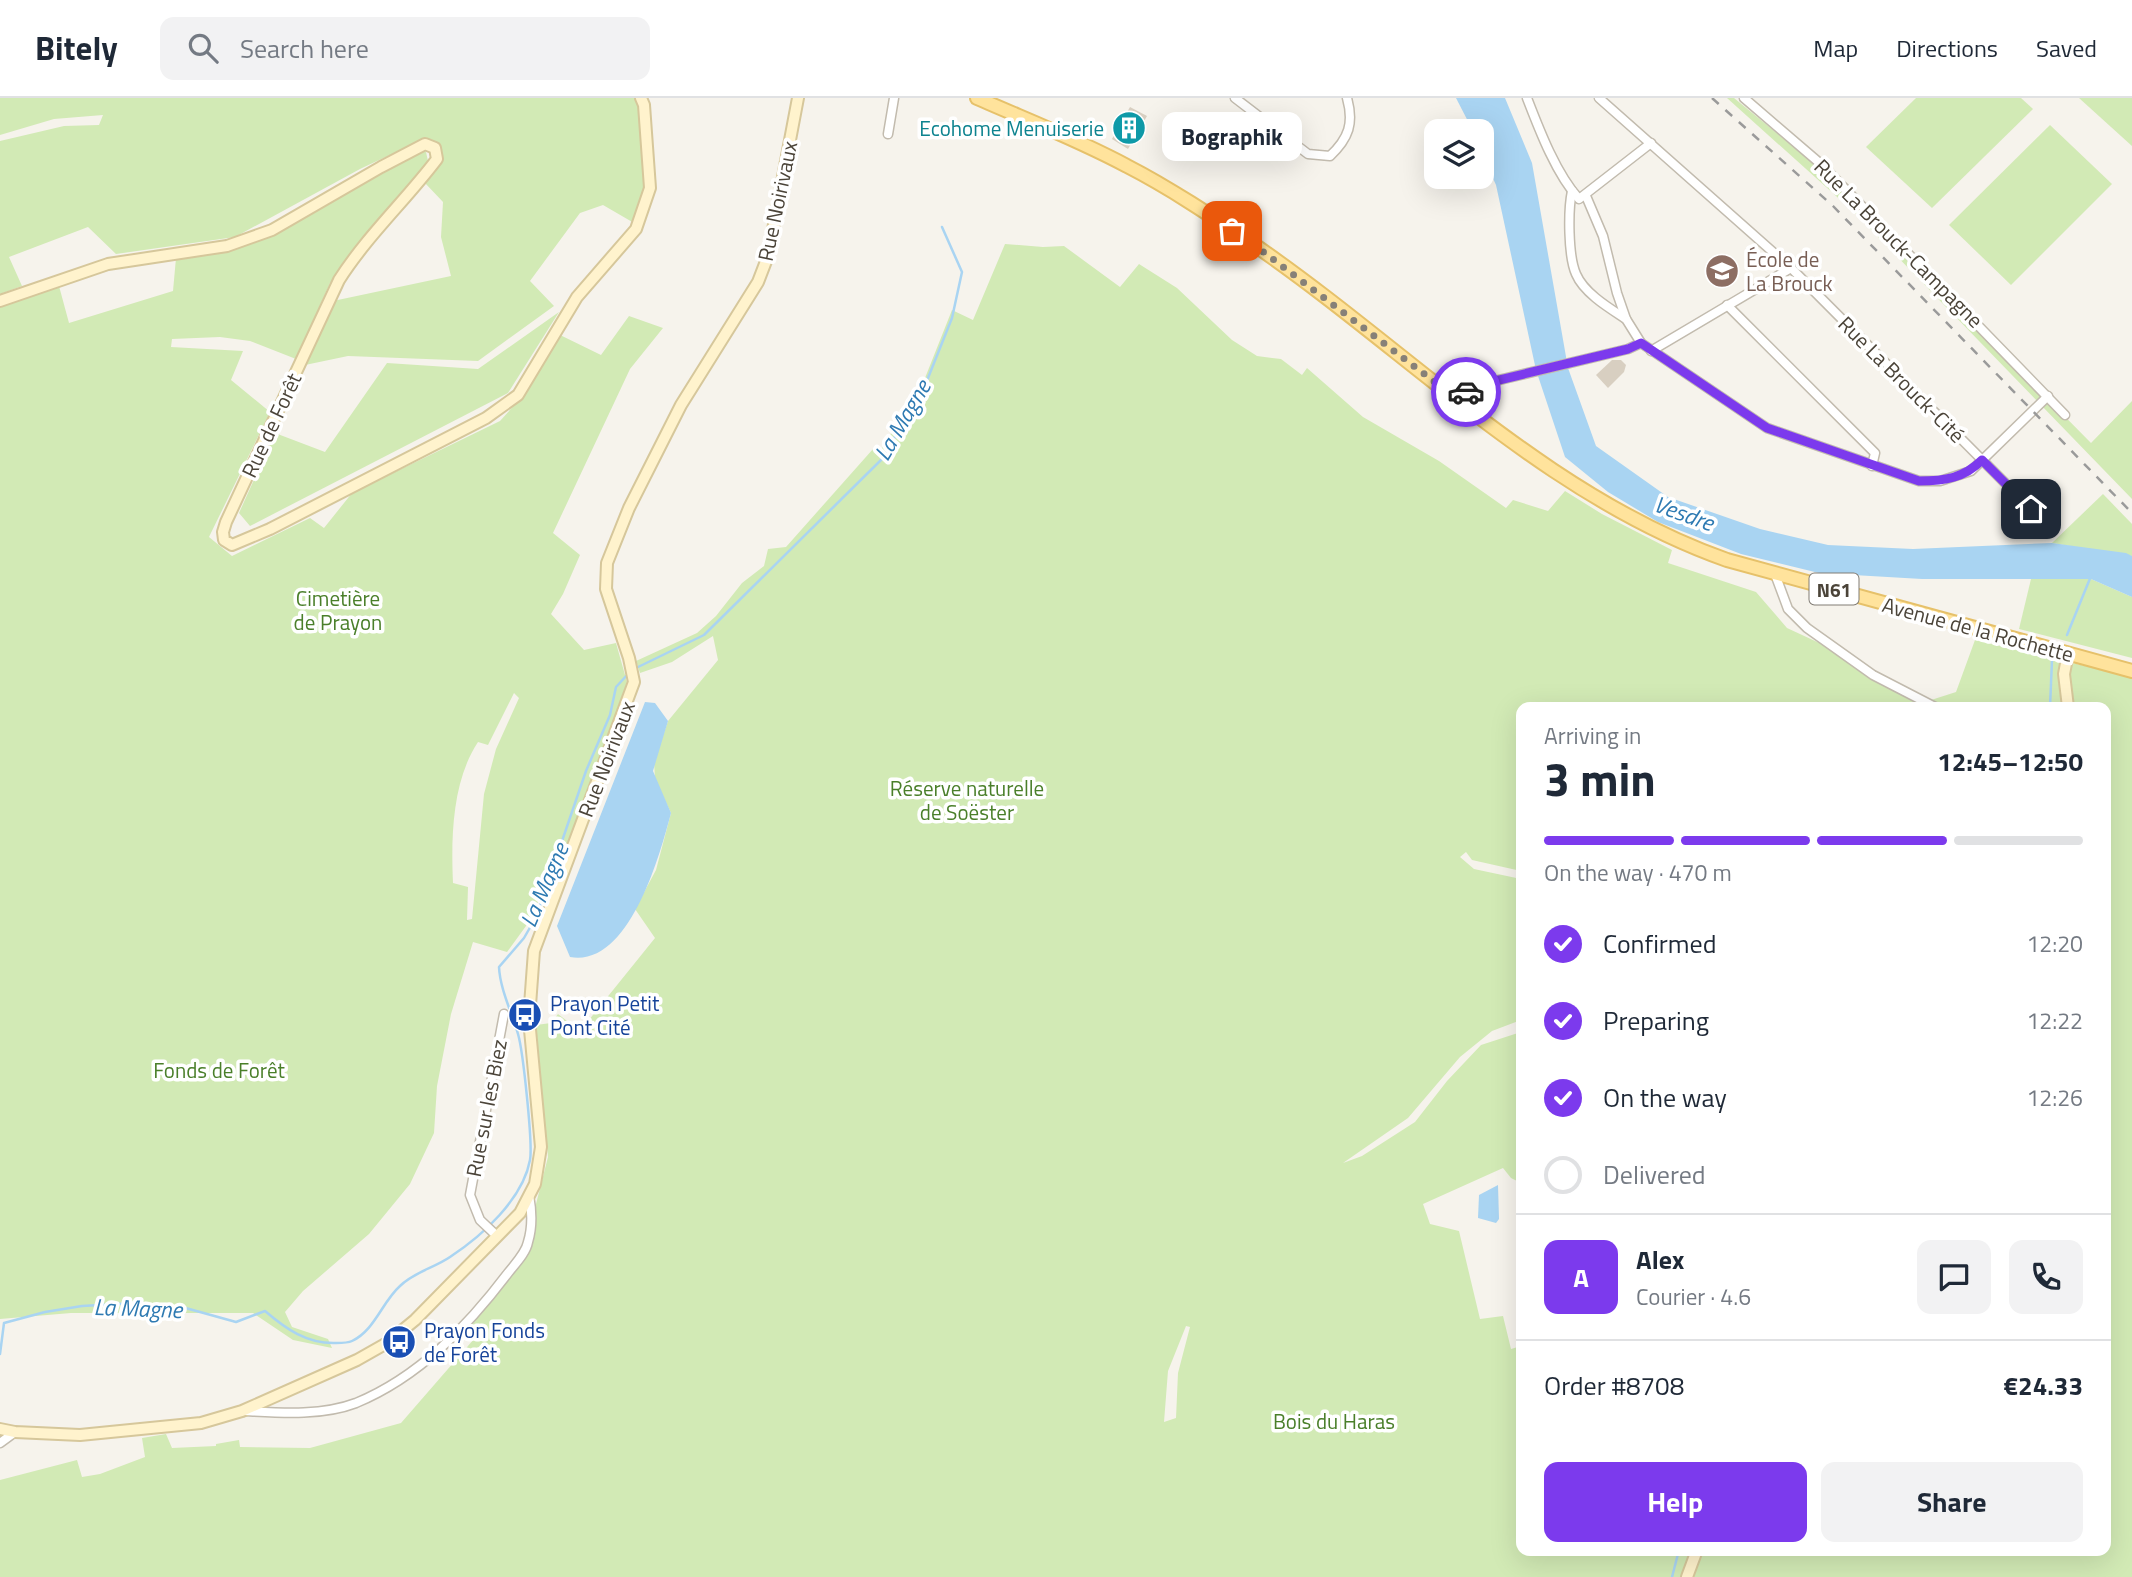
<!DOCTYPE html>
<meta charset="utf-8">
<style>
body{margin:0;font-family:"Titillium Web",sans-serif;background:#f2f2f3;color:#1f2937;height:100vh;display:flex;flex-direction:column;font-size:26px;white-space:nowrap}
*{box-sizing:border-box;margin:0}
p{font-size:23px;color:#747a83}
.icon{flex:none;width:38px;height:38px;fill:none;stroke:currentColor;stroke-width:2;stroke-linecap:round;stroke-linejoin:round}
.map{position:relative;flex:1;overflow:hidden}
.panel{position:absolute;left:1516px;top:604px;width:595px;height:854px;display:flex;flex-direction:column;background:#fff;border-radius:14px;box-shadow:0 7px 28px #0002}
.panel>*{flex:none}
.tools{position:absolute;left:1424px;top:21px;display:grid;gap:14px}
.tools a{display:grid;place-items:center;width:70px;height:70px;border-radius:14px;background:#fff;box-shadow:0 7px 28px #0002;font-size:35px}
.pin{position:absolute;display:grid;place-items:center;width:60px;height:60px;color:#fff;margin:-30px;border-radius:14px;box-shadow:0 4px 10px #0006}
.courier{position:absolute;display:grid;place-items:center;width:70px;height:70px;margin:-35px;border:5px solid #7c3aed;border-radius:50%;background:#fff;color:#222;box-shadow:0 2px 9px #0007}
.bubble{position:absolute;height:49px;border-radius:14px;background:#fff;box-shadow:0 7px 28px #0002;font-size:23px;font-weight:700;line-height:49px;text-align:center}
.head em{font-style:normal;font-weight:700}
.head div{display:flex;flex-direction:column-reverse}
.head{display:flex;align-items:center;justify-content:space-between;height:119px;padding:0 28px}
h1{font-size:46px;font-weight:700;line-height:52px}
.bar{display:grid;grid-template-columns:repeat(4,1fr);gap:10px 7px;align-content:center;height:84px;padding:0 28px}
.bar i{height:9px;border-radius:5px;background:#e0e1e3}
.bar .selected{background:#7c3aed}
.bar p{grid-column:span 4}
.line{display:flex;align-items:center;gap:18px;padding:0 28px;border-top:2px solid #e0e1e3}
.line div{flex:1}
.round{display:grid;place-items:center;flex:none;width:74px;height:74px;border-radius:14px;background:#f2f2f3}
ol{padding:0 28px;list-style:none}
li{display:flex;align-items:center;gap:21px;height:77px}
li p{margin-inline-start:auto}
li .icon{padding:7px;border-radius:50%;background:#7c3aed;color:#fff;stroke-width:4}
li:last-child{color:#747a83}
li i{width:38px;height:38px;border:4px solid #e0e1e3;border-radius:50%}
.cta{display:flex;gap:14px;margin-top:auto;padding:14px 28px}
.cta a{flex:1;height:80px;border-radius:14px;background:#7c3aed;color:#fff;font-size:28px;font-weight:700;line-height:80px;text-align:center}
.cta a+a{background:#f2f2f3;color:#1f2937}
header{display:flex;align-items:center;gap:42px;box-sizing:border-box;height:98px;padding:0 35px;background:#fff;border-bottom:2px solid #e0e1e3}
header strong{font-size:33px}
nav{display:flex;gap:38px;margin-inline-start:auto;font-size:24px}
.search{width:490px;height:63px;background:#f2f2f3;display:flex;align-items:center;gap:18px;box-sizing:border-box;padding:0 24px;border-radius:14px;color:#747a83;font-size:26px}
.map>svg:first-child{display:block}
.green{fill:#d2eab5;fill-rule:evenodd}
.water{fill:#a9d4f2}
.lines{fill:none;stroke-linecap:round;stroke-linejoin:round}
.stream{stroke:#a9d4f2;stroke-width:2.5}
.building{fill:#d8cfc1}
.street-casing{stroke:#c2bbae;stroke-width:11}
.secondary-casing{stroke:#d6c79b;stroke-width:14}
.primary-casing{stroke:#e6c16a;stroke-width:16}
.street{stroke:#fff;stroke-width:8}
.secondary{stroke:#fff3cd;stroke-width:10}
.primary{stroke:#ffe39c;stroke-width:12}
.rail{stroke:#9a9a9a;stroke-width:2.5;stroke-dasharray:9 9;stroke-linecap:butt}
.done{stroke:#878178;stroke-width:7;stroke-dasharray:0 12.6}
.route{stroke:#7c3aed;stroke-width:9}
.labels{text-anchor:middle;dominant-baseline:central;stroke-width:7;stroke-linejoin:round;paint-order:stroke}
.shield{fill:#fff;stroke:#817c74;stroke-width:2}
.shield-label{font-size:19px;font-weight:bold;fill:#4b4439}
.culture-label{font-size:21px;fill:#0d838f;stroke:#fff;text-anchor:end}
.street-label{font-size:21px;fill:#4b4439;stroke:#fff}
.education-label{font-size:21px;fill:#785e54;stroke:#fff;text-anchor:start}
.park-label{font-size:21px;fill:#4a7f2a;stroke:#fff}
.transit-label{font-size:21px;fill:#164399;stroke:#fff;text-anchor:start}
.water-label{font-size:23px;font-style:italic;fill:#2e7ab2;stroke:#fff}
</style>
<header>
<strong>Bitely</strong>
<div class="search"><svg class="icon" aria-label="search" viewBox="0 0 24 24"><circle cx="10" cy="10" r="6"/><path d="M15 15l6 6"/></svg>Search here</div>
<nav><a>Map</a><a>Directions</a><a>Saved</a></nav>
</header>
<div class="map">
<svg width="2132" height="1479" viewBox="0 0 2132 1479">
<rect width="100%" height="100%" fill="#f6f3ec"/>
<g class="green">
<path d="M0,0H635L639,11L645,87L634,125L603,107L580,115L530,183L554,208L478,263L348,258L305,267L333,203L451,178L441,139L443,104L425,85C437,70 454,55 431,41L415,45L360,71L235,139L116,156L88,129L9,159L22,188L0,196V43L64,28L99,27L103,17L54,21L0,37Z"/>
<path d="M1727,0H1734L1818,69L2091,345L2132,303V401L1856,116Z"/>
<path d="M1916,0H2021L2033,11L1932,110L1866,49Z"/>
<path d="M2079,0H2132V48Z"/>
<path d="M2050,27L2112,86L2011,187L1949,127Z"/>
<path d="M419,52L426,54L428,63L420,78L351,156L330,185L296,261L250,243L220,239L172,241L171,249L243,253L231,282L270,314L209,439L232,458L310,420L324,430L352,395L500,323L527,293L558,236L601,257L629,218L663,230L630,271L553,435L580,457L563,496L551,516L584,552L616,545L627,584L549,799L542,796L526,828L507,854L473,844L451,916L437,988L434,1035L410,1086L369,1136L303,1193L285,1214L292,1229L328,1241L332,1250L293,1242L253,1215H71L0,1221V206L59,188L69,225L173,193L176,160L223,154L269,137ZM514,595L519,600L496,651L484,696L472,821L467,822L468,789L453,785C451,740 452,683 478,644L488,647Z"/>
<path d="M1005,146L1043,149L1064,148L1120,189L1139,166L1177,190L1232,242L1257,258L1281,261L1302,277L1307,270L1363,319L1439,363L1506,410L1513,402L1548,413L1565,393L1602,416L1672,452L1668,465L1756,494L1787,530L1828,549L1928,603L1956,594L1975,542L2132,579V1479H0V1382L77,1362L82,1379L100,1376L145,1359L142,1340L166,1336L172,1350L216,1348V1346L239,1342L240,1349L310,1350L401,1325L474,1241L467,1229L531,1148L536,1131V1106L548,1059L536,927L551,925L558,916L580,933L655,840L635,811L656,772L671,715L655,681L654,664L668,623L718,562L713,538L672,564L640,575L636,563L697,535L716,518L742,485L764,468L768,451L786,449L873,351L879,355L925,280L952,212L973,222ZM1521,609H2105V1452H1521V1248L1511,1251L1503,1218L1480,1221L1459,1133L1430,1126L1423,1106L1503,1070L1511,1080L1521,1085V934L1481,947L1447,983L1415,1024L1362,1058L1343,1065L1408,1020L1460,959L1492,933L1521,922V781L1474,771L1460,759L1466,754L1472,762L1521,773ZM1186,1228L1190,1229L1178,1275L1176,1320L1164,1324L1168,1273Z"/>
<path d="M559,214L508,295L250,428L239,415L275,335L325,354L387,265L478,271Z"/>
<path d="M2103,396L2132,426V458L2052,445Z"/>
<path d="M2031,481H2091L2132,499V560L2019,531Z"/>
</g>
<g class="water">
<path d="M1456,0H1505L1532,65L1568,270L1596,348L1668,399L1760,431L1828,447L1913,451L2052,445L2126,455L2132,458V499L2091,481H1922L1819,475L1741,456L1658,424L1608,394L1565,359L1536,272L1496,87L1482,56V33H1473Z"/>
<path d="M645,604L655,605L668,623L653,673L671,715C660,757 629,870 570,859L557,828Z"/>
<path d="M1498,1087L1499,1121L1496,1125L1478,1120L1479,1097Z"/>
</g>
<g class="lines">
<g class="stream">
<path d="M2067,537L2091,478"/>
<path d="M636,570L704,537L882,361L926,285L952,220L962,174L942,129"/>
<path d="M2050,609L2052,562"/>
<path d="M0,1256L4,1225L45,1214L82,1208L136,1205L182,1209L236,1224L265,1213C286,1231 307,1246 336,1245C341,1245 348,1245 352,1243C375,1232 382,1204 400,1188C414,1174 434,1170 450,1159C482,1138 523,1101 530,1062C533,1046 523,953 518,936C512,915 500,891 499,869L524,840L536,819L586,673L610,617L616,589L628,576"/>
<path d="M1672,1479L1679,1452"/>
</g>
</g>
<g class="building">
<path d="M1130,9L1147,18L1128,51L1112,41Z"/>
<path d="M1612,262H1621L1626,267L1624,274L1608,290L1596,277Z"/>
</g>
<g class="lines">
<g class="street-casing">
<g id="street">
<path d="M1235,0L1308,56L1330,58C1349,40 1354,25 1347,0"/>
<path d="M1527,0C1539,31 1556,76 1579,101L1651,45"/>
<path d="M1599,0L1791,170L2031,411L2042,430"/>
<path d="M1744,0L1822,67L2065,317"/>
<path d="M888,36L894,0"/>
<path d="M1572,93C1568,112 1568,158 1576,176C1584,195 1609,210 1626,221"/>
<path d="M1586,98L1603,138L1617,195L1626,221L1641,245L1767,330L1919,383H1940L1971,373L2048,298"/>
<path d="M1727,207L1875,355L1872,368"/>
<path d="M1651,253L1791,170"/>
<path d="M1456,300L1474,288L1628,251L1641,245"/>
<path d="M1775,476L1788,511L1807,530L1873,577L1935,609"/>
<path d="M497,1138L480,1122L470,1097L504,916"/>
<path d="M245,1313C281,1315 322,1318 356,1305C419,1279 468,1228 508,1175C515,1166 526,1155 528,1144C533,1128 532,1113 529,1097"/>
<path d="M0,1345L15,1334"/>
</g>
</g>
<g class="secondary-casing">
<g id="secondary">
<path d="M0,203L108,166L227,148L272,132L381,69L425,46L435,50L437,61C406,102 367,138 339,182L226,424L223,434L224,442L232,447L270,431L486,320L518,297L577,199L636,131L650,90L644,7L641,0"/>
<path d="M2068,555L2064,576L2068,609"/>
<path d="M0,1331L15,1334L80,1337L201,1325L242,1313L357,1262L387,1245L415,1222L520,1115L535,1086L541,1049L529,921L534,853L634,584L629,560L606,491L607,465L629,410L681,307L758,184L768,158L798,0"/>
<path d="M1687,1479L1697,1452"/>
</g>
</g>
<g class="primary-casing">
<path id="primary" d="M977,0C1027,22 1079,42 1127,68C1170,90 1213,119 1253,146C1409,253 1545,398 1727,462L2132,573"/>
</g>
<use href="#street" class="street"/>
<use href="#secondary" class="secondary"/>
<use href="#primary" class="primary"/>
<path class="rail" d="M1712,0L1833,108L2132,415"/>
</g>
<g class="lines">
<path class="done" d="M1232,133L1253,146L1456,300L1466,294"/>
<path class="route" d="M1466,294L1474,288L1628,251L1641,245L1767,330L1919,383C1945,383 1964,380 1982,362L2031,411"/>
</g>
<defs>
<g id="building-disc" transform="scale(1.75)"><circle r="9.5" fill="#0f9aa8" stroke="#fff"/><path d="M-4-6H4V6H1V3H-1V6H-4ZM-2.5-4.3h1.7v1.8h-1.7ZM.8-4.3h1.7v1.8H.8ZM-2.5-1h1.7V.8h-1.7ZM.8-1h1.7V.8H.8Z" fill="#fff"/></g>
<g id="school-disc" transform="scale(1.75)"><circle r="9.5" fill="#8d6e63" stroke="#fff"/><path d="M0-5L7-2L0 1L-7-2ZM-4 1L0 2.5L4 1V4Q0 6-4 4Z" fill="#fff"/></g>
<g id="bus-disc" transform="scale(1.75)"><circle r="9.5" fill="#1a4fb4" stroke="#fff"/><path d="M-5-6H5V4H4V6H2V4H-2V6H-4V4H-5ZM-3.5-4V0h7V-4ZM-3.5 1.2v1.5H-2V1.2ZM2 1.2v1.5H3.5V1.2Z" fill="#fff"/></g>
</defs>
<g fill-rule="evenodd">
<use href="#building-disc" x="1129" y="30"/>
<use href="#school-disc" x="1722" y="173"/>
<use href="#bus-disc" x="525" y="917"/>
<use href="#bus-disc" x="399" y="1244"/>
</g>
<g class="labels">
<rect class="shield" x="1809.5" y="475.5" width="49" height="31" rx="5"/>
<g class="shield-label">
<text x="1834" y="491">N61</text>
</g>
<g class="culture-label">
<text x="1104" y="30">Ecohome Menuiserie</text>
</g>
<g class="street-label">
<text transform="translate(777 103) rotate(-78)">Rue Noirivaux</text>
<text transform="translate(1899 145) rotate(45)">Rue La Brouck-Campagne</text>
<text transform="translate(1902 281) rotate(45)">Rue La Brouck-Cité</text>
<text transform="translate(271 327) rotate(-65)">Rue de Forêt</text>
<text transform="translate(1978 531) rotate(15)">Avenue de la Rochette</text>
<text transform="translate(606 661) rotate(-69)">Rue Noirivaux</text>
<text transform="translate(486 1010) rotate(-79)">Rue sur les Biez</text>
</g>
<g class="education-label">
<text x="1746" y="161">École de<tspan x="1746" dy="24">La Brouck</tspan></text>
</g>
<g class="park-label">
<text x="338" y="500">Cimetière<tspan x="338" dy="24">de Prayon</tspan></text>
<text x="967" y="690">Réserve naturelle<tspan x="967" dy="24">de Soëster</tspan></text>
<text x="219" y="972">Fonds de Forêt</text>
<text x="1334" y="1323">Bois du Haras</text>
</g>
<g class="transit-label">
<text x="550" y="905">Prayon Petit<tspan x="550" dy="24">Pont Cité</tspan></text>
<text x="424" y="1232">Prayon Fonds<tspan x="424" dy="24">de Forêt</tspan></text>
</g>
<g class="water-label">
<text transform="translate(902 322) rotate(-60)">La Magne</text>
<text transform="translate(1684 415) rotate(20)">Vesdre</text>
<text transform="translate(544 787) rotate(-67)">La Magne</text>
<text transform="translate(138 1210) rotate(2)">La Magne</text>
</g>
</g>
</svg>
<div class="tools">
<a><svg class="icon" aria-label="layers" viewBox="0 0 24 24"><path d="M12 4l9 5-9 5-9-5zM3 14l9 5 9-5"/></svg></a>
</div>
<div class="pin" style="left:1232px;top:133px;background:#ea580c"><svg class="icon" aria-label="bag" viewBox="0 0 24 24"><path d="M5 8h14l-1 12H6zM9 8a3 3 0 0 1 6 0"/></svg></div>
<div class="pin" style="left:2031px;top:411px;background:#1f2937"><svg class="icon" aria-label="home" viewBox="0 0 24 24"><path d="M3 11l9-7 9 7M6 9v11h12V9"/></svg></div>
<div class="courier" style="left:1466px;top:294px"><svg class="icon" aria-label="car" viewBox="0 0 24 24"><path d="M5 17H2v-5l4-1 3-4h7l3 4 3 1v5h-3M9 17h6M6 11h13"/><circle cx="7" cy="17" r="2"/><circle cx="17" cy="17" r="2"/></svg></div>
<div class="bubble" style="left:1162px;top:14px;width:140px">Bographik</div>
<section class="panel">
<div class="head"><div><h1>3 min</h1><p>Arriving in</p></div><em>12:45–12:50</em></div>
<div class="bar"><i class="selected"></i><i class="selected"></i><i class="selected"></i><i></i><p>On the way · 470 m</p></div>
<ol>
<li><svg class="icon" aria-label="check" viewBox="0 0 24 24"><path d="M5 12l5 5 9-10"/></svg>Confirmed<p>12:20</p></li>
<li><svg class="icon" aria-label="check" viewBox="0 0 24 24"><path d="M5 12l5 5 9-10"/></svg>Preparing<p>12:22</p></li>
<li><svg class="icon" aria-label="check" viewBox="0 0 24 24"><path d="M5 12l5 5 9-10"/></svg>On the way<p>12:26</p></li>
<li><i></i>Delivered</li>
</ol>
<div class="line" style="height:126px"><b class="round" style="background:#7c3aed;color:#fff">A</b><div><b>Alex</b><p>Courier · 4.6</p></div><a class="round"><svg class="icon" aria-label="chat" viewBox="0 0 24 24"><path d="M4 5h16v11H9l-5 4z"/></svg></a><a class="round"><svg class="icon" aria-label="phone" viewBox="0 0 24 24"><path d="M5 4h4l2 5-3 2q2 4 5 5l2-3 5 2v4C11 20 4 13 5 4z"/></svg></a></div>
<div class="line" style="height:91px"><div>Order #8708</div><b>€24.33</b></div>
<div class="cta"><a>Help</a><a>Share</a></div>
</section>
</div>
